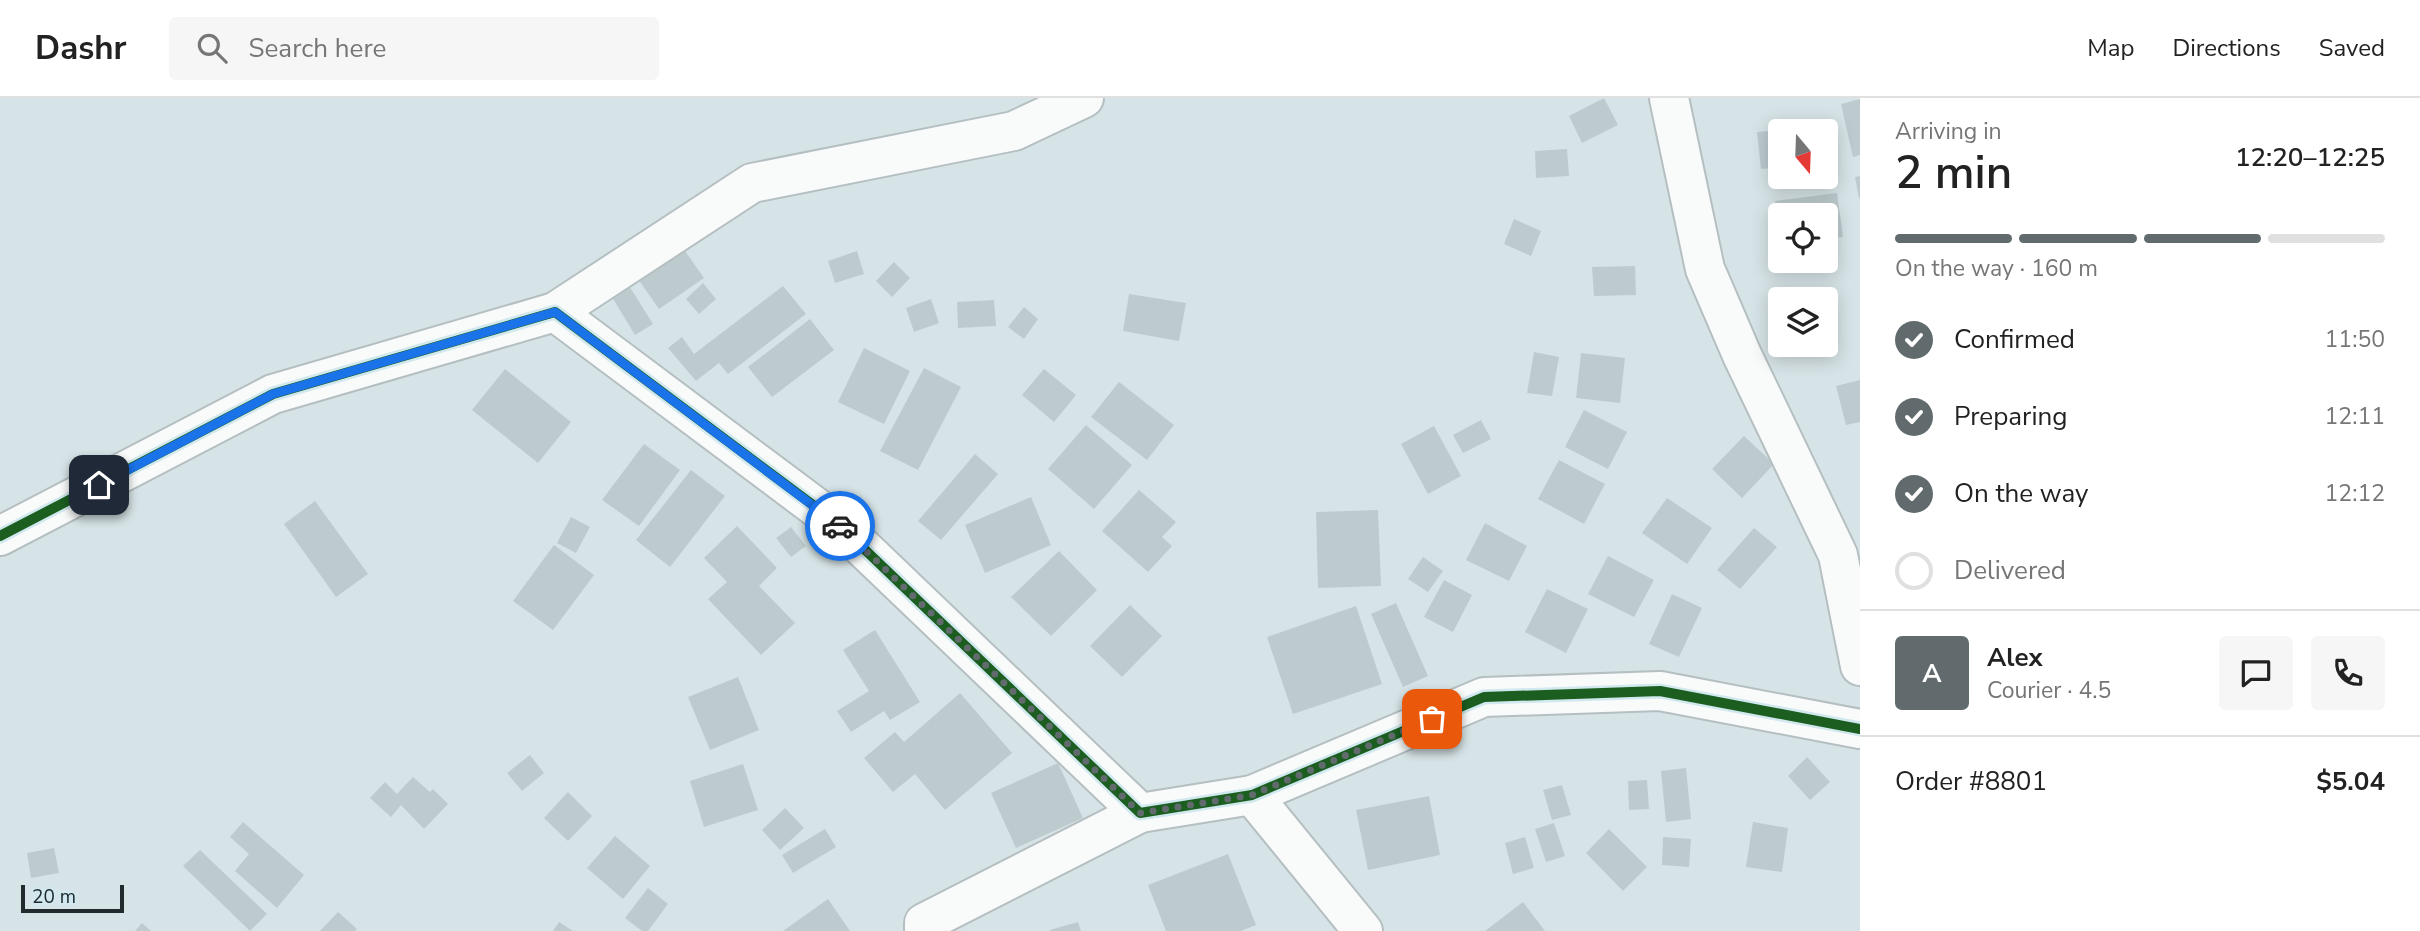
<!DOCTYPE html>
<meta charset="utf-8">
<style>
body{margin:0;font-family:"Nunito Sans",sans-serif;background:#f6f6f6;color:#222;height:100vh;display:flex;flex-direction:column;font-size:26px;white-space:nowrap}
*{box-sizing:border-box;margin:0}
p{font-size:23px;color:#767676}
.icon{flex:none;width:38px;height:38px;fill:none;stroke:currentColor;stroke-width:2;stroke-linecap:round;stroke-linejoin:round}
.map{position:relative;flex:1;overflow:hidden}
.drawer{display:flex;flex-direction:column;background:#fff;width:560px}
.drawer>*{flex:none}
.needle{width:46px;rotate:161deg}
.controls{position:absolute;left:1768px;top:21px;display:grid;gap:14px}
.controls a{display:grid;place-items:center;width:70px;height:70px;border-radius:7px;background:#fff;box-shadow:0 4px 18px #0003;font-size:35px}
.scale{position:absolute;left:21px;bottom:18px;width:103px;box-sizing:border-box;padding-left:7px;border:4px solid #212a2d;border-top:0;font-size:19px;line-height:24px;white-space:nowrap;color:#212a2d;-webkit-text-stroke:5px #d0e8ee;paint-order:stroke}
.pin{position:absolute;display:grid;place-items:center;width:60px;height:60px;color:#fff;margin:-30px;border-radius:14px;box-shadow:0 4px 10px #0006}
.courier{position:absolute;display:grid;place-items:center;width:70px;height:70px;margin:-35px;border:5px solid #1a73e8;border-radius:50%;background:#fff;color:#222;box-shadow:0 2px 9px #0007}
.summary em{font-style:normal;font-weight:600}
.summary div{display:flex;flex-direction:column-reverse}
.summary{display:flex;align-items:center;justify-content:space-between;height:119px;padding:0 35px}
h1{font-size:46px;font-weight:600;line-height:52px}
.bar{display:grid;grid-template-columns:repeat(4,1fr);gap:10px 7px;align-content:center;height:84px;padding:0 35px}
.bar i{height:9px;border-radius:5px;background:#e0e0e0}
.bar .selected{background:#616b6e}
.bar p{grid-column:span 4}
.line{display:flex;align-items:center;gap:18px;padding:0 35px;border-top:2px solid #e0e0e0}
.line div{flex:1}
.round{display:grid;place-items:center;flex:none;width:74px;height:74px;border-radius:7px;background:#f6f6f6}
ol{padding:0 35px;list-style:none}
li{display:flex;align-items:center;gap:21px;height:77px}
li p{margin-inline-start:auto}
li .icon{padding:7px;border-radius:50%;background:#616b6e;color:#fff;stroke-width:4}
li:last-child{color:#767676}
li i{width:38px;height:38px;border:4px solid #e0e0e0;border-radius:50%}
header{display:flex;align-items:center;gap:42px;box-sizing:border-box;height:98px;padding:0 35px;background:#fff;border-bottom:2px solid #e0e0e0}
header strong{font-size:33px}
nav{display:flex;gap:38px;margin-inline-start:auto;font-size:24px}
.search{width:490px;height:63px;background:#f6f6f6;display:flex;align-items:center;gap:18px;box-sizing:border-box;padding:0 24px;border-radius:7px;color:#767676;font-size:26px}
main{display:flex;flex:1;min-height:0}
.map>svg:first-child{display:block}
.building{fill:#bdcbcf}
.lines{fill:none;stroke-linecap:round;stroke-linejoin:round}
.minor-casing{stroke:#b5bfc2;stroke-width:42}
.minor{stroke:#f9fbfb;stroke-width:38}
.cycleway-casing{stroke:#d0e8ee;stroke-width:15}
.cycleway{stroke:#1b5e20;stroke-width:10}
.done{stroke:#616b6e;stroke-width:7;stroke-dasharray:0 12.6}
.route{stroke:#1a73e8;stroke-width:9}
</style>
<header>
<strong>Dashr</strong>
<div class="search"><svg class="icon" aria-label="search" viewBox="0 0 24 24"><circle cx="10" cy="10" r="6"/><path d="M15 15l6 6"/></svg>Search here</div>
<nav><a>Map</a><a>Directions</a><a>Saved</a></nav>
</header>
<main>
<div class="map">
<svg width="1860" height="833" viewBox="0 0 1860 833">
<rect width="100%" height="100%" fill="#d7e4e7"/>
<g class="building">
<path d="M1604,0L1618,27L1582,45L1569,18Z"/>
<path d="M1860,1V57L1853,59L1841,6Z"/>
<path d="M1806,29V33H1784V31Z"/>
<path d="M1780,32V69L1761,71L1757,34Z"/>
<path d="M1567,51L1569,78L1536,80L1535,53Z"/>
<path d="M1860,78V100H1859L1855,79Z"/>
<path d="M1837,95L1843,139L1825,141V117H1780L1778,125L1775,103Z"/>
<path d="M1514,121L1541,133L1531,158L1504,146Z"/>
<path d="M683,150L704,180L659,211L638,181Z"/>
<path d="M857,153L864,176L835,185L828,163Z"/>
<path d="M894,164L910,180L892,199L876,183Z"/>
<path d="M1635,168L1636,197L1594,198L1592,169Z"/>
<path d="M626,183L653,226L635,237L609,194Z"/>
<path d="M703,185L716,201L699,216L686,201Z"/>
<path d="M783,188L806,216L728,276L719,265L696,283L668,250L682,239L694,256Z"/>
<path d="M1129,196L1186,205L1179,243L1123,233Z"/>
<path d="M931,201L939,225L914,234L906,210Z"/>
<path d="M994,202L996,228L958,230L957,204Z"/>
<path d="M1024,209L1038,221L1024,241L1008,229Z"/>
<path d="M810,221L834,252L772,299L748,269Z"/>
<path d="M864,250L910,273L884,326L838,304Z"/>
<path d="M1534,254L1559,259L1552,298L1527,295Z"/>
<path d="M1581,255L1625,260L1620,305L1576,300Z"/>
<path d="M924,270L961,289L918,372L880,353Z"/>
<path d="M505,271L571,324L538,365L472,312Z"/>
<path d="M1044,271L1076,297L1054,324L1022,297Z"/>
<path d="M1860,282V324L1846,327L1836,288Z"/>
<path d="M1119,284L1174,327L1147,362L1091,319Z"/>
<path d="M1584,312L1627,334L1608,371L1565,349Z"/>
<path d="M1481,322L1491,341L1463,355L1453,337Z"/>
<path d="M1086,327L1132,367L1094,411L1048,371Z"/>
<path d="M1434,328L1461,378L1428,396L1401,346Z"/>
<path d="M1744,338L1774,366L1742,400L1712,371Z"/>
<path d="M644,346L680,372L639,428L602,402Z"/>
<path d="M975,356L998,376L941,442L918,423Z"/>
<path d="M1559,362L1605,386L1584,426L1538,401Z"/>
<path d="M691,372L725,398L670,469L636,442Z"/>
<path d="M1139,392L1176,424L1162,439L1172,448L1148,474L1102,433Z"/>
<path d="M1031,399L1051,447L985,475L965,427Z"/>
<path d="M1667,400L1712,430L1687,466L1642,435Z"/>
<path d="M315,403L368,476L336,499L284,426Z"/>
<path d="M1378,412L1381,488L1318,490L1316,414Z"/>
<path d="M571,419L590,429L576,455L557,445Z"/>
<path d="M1485,425L1527,448L1509,483L1466,462Z"/>
<path d="M737,428L777,470L759,488L795,525L761,557L708,501L727,484L704,460Z"/>
<path d="M791,429L806,448L791,459L776,440Z"/>
<path d="M1754,430L1777,449L1740,491L1717,472Z"/>
<path d="M554,447L594,477L553,532L513,503Z"/>
<path d="M1059,453L1097,492L1051,538L1011,499Z"/>
<path d="M1608,458L1654,482L1634,519L1588,496Z"/>
<path d="M1423,459L1443,473L1428,494L1408,481Z"/>
<path d="M1444,482L1472,497L1453,534L1424,519Z"/>
<path d="M1547,491L1588,511L1566,555L1525,534Z"/>
<path d="M1672,496L1702,510L1679,559L1649,546Z"/>
<path d="M1396,505L1428,578L1403,589L1371,516Z"/>
<path d="M1130,507L1162,538L1122,579L1090,548Z"/>
<path d="M1356,508L1382,586L1293,616L1267,539Z"/>
<path d="M875,532L920,604L890,622L884,613L851,634L837,613L869,593L843,552Z"/>
<path d="M738,579L759,632L710,652L688,599Z"/>
<path d="M960,595L1012,655L945,712L915,676L893,694L864,660L895,634L904,644Z"/>
<path d="M530,657L544,675L522,693L507,675Z"/>
<path d="M1807,659L1830,684L1810,702L1788,678Z"/>
<path d="M1058,665L1083,720L1016,750L991,695Z"/>
<path d="M743,666L758,712L704,729L690,683Z"/>
<path d="M1686,670L1691,721L1666,724L1661,673Z"/>
<path d="M413,679L430,694L433,691L448,706L424,731L401,707L391,719L370,700L385,684L397,696Z"/>
<path d="M1647,682L1649,711L1629,712L1628,683Z"/>
<path d="M1562,687L1571,717L1552,722L1543,692Z"/>
<path d="M568,694L592,718L568,743L544,720Z"/>
<path d="M1429,698L1440,757L1368,772L1356,712Z"/>
<path d="M785,710L804,730L780,752L762,732Z"/>
<path d="M243,724L304,777L277,810L235,773L249,756L230,739Z"/>
<path d="M1753,724L1788,730L1782,774L1746,769Z"/>
<path d="M1554,725L1565,758L1546,764L1535,731Z"/>
<path d="M825,731L836,749L793,775L782,757Z"/>
<path d="M1609,731L1647,769L1623,793L1586,755Z"/>
<path d="M615,738L650,768L623,801L587,770Z"/>
<path d="M1525,739L1534,770L1513,776L1505,745Z"/>
<path d="M1663,739L1691,741L1689,769L1662,767Z"/>
<path d="M54,750L59,775L31,780L27,755Z"/>
<path d="M200,752L267,816L250,833L183,768Z"/>
<path d="M1228,756L1256,827L1241,833H1166L1148,787Z"/>
<path d="M648,790L668,806L648,833H642L625,820Z"/>
<path d="M828,801L850,833H783Z"/>
<path d="M1523,804L1545,833H1485Z"/>
<path d="M338,814L357,831L355,833H320Z"/>
<path d="M559,824L573,833H553Z"/>
<path d="M1078,824L1081,833H1050V832Z"/>
<path d="M142,825L151,833H135Z"/>
</g>
<g class="lines">
<g class="minor-casing">
<g id="minor">
<path d="M1669,0L1705,171L1742,257L1838,457L1860,568"/>
<path d="M555,214L752,85L1014,33L1084,0"/>
<path d="M0,438L273,296L555,214L837,425L1140,715L1252,697L1484,599L1660,593L1860,631"/>
<path d="M1252,697L1363,833"/>
<path d="M924,833V825L1140,715"/>
</g>
</g>
<use href="#minor" class="minor"/>
<g class="cycleway-casing">
<path id="cycleway" d="M0,438L273,296L555,214L837,425L1140,715L1252,697L1484,599L1660,593L1860,631"/>
</g>
<use href="#cycleway" class="cycleway"/>
</g>
<g class="lines">
<path class="done" d="M840,428L1140,715L1252,697L1432,621"/>
<path class="route" d="M99,387L273,296L555,214L840,428"/>
</g>
</svg>
<div class="controls">
<a><svg class="needle" viewBox="-14 -14 28 28"><path d="M0-13l5 13h-10z" fill="#e53935"/><path d="M0 13l5-13h-10z" fill="#767676"/></svg></a>
<a><svg class="icon" aria-label="locate" viewBox="0 0 24 24"><circle cx="12" cy="12" r="6"/><path d="M12 2v4M12 18v4M2 12h4M18 12h4"/></svg></a>
<a><svg class="icon" aria-label="layers" viewBox="0 0 24 24"><path d="M12 4l9 5-9 5-9-5zM3 14l9 5 9-5"/></svg></a>
</div>
<div class="scale">20 m</div>
<div class="pin" style="left:1432px;top:621px;background:#ea580c"><svg class="icon" aria-label="bag" viewBox="0 0 24 24"><path d="M5 8h14l-1 12H6zM9 8a3 3 0 0 1 6 0"/></svg></div>
<div class="pin" style="left:99px;top:387px;background:#1f2937"><svg class="icon" aria-label="home" viewBox="0 0 24 24"><path d="M3 11l9-7 9 7M6 9v11h12V9"/></svg></div>
<div class="courier" style="left:840px;top:428px"><svg class="icon" aria-label="car" viewBox="0 0 24 24"><path d="M5 17H2v-5l4-1 3-4h7l3 4 3 1v5h-3M9 17h6M6 11h13"/><circle cx="7" cy="17" r="2"/><circle cx="17" cy="17" r="2"/></svg></div>
</div>
<section class="drawer">
<div class="summary"><div><h1>2 min</h1><p>Arriving in</p></div><em>12:20–12:25</em></div>
<div class="bar"><i class="selected"></i><i class="selected"></i><i class="selected"></i><i></i><p>On the way · 160 m</p></div>
<ol>
<li><svg class="icon" aria-label="check" viewBox="0 0 24 24"><path d="M5 12l5 5 9-10"/></svg>Confirmed<p>11:50</p></li>
<li><svg class="icon" aria-label="check" viewBox="0 0 24 24"><path d="M5 12l5 5 9-10"/></svg>Preparing<p>12:11</p></li>
<li><svg class="icon" aria-label="check" viewBox="0 0 24 24"><path d="M5 12l5 5 9-10"/></svg>On the way<p>12:12</p></li>
<li><i></i>Delivered</li>
</ol>
<div class="line" style="height:126px"><b class="round" style="background:#616b6e;color:#fff">A</b><div><b>Alex</b><p>Courier · 4.5</p></div><a class="round"><svg class="icon" aria-label="chat" viewBox="0 0 24 24"><path d="M4 5h16v11H9l-5 4z"/></svg></a><a class="round"><svg class="icon" aria-label="phone" viewBox="0 0 24 24"><path d="M5 4h4l2 5-3 2q2 4 5 5l2-3 5 2v4C11 20 4 13 5 4z"/></svg></a></div>
<div class="line" style="height:91px"><div>Order #8801</div><b>$5.04</b></div>
</section>
</main>
